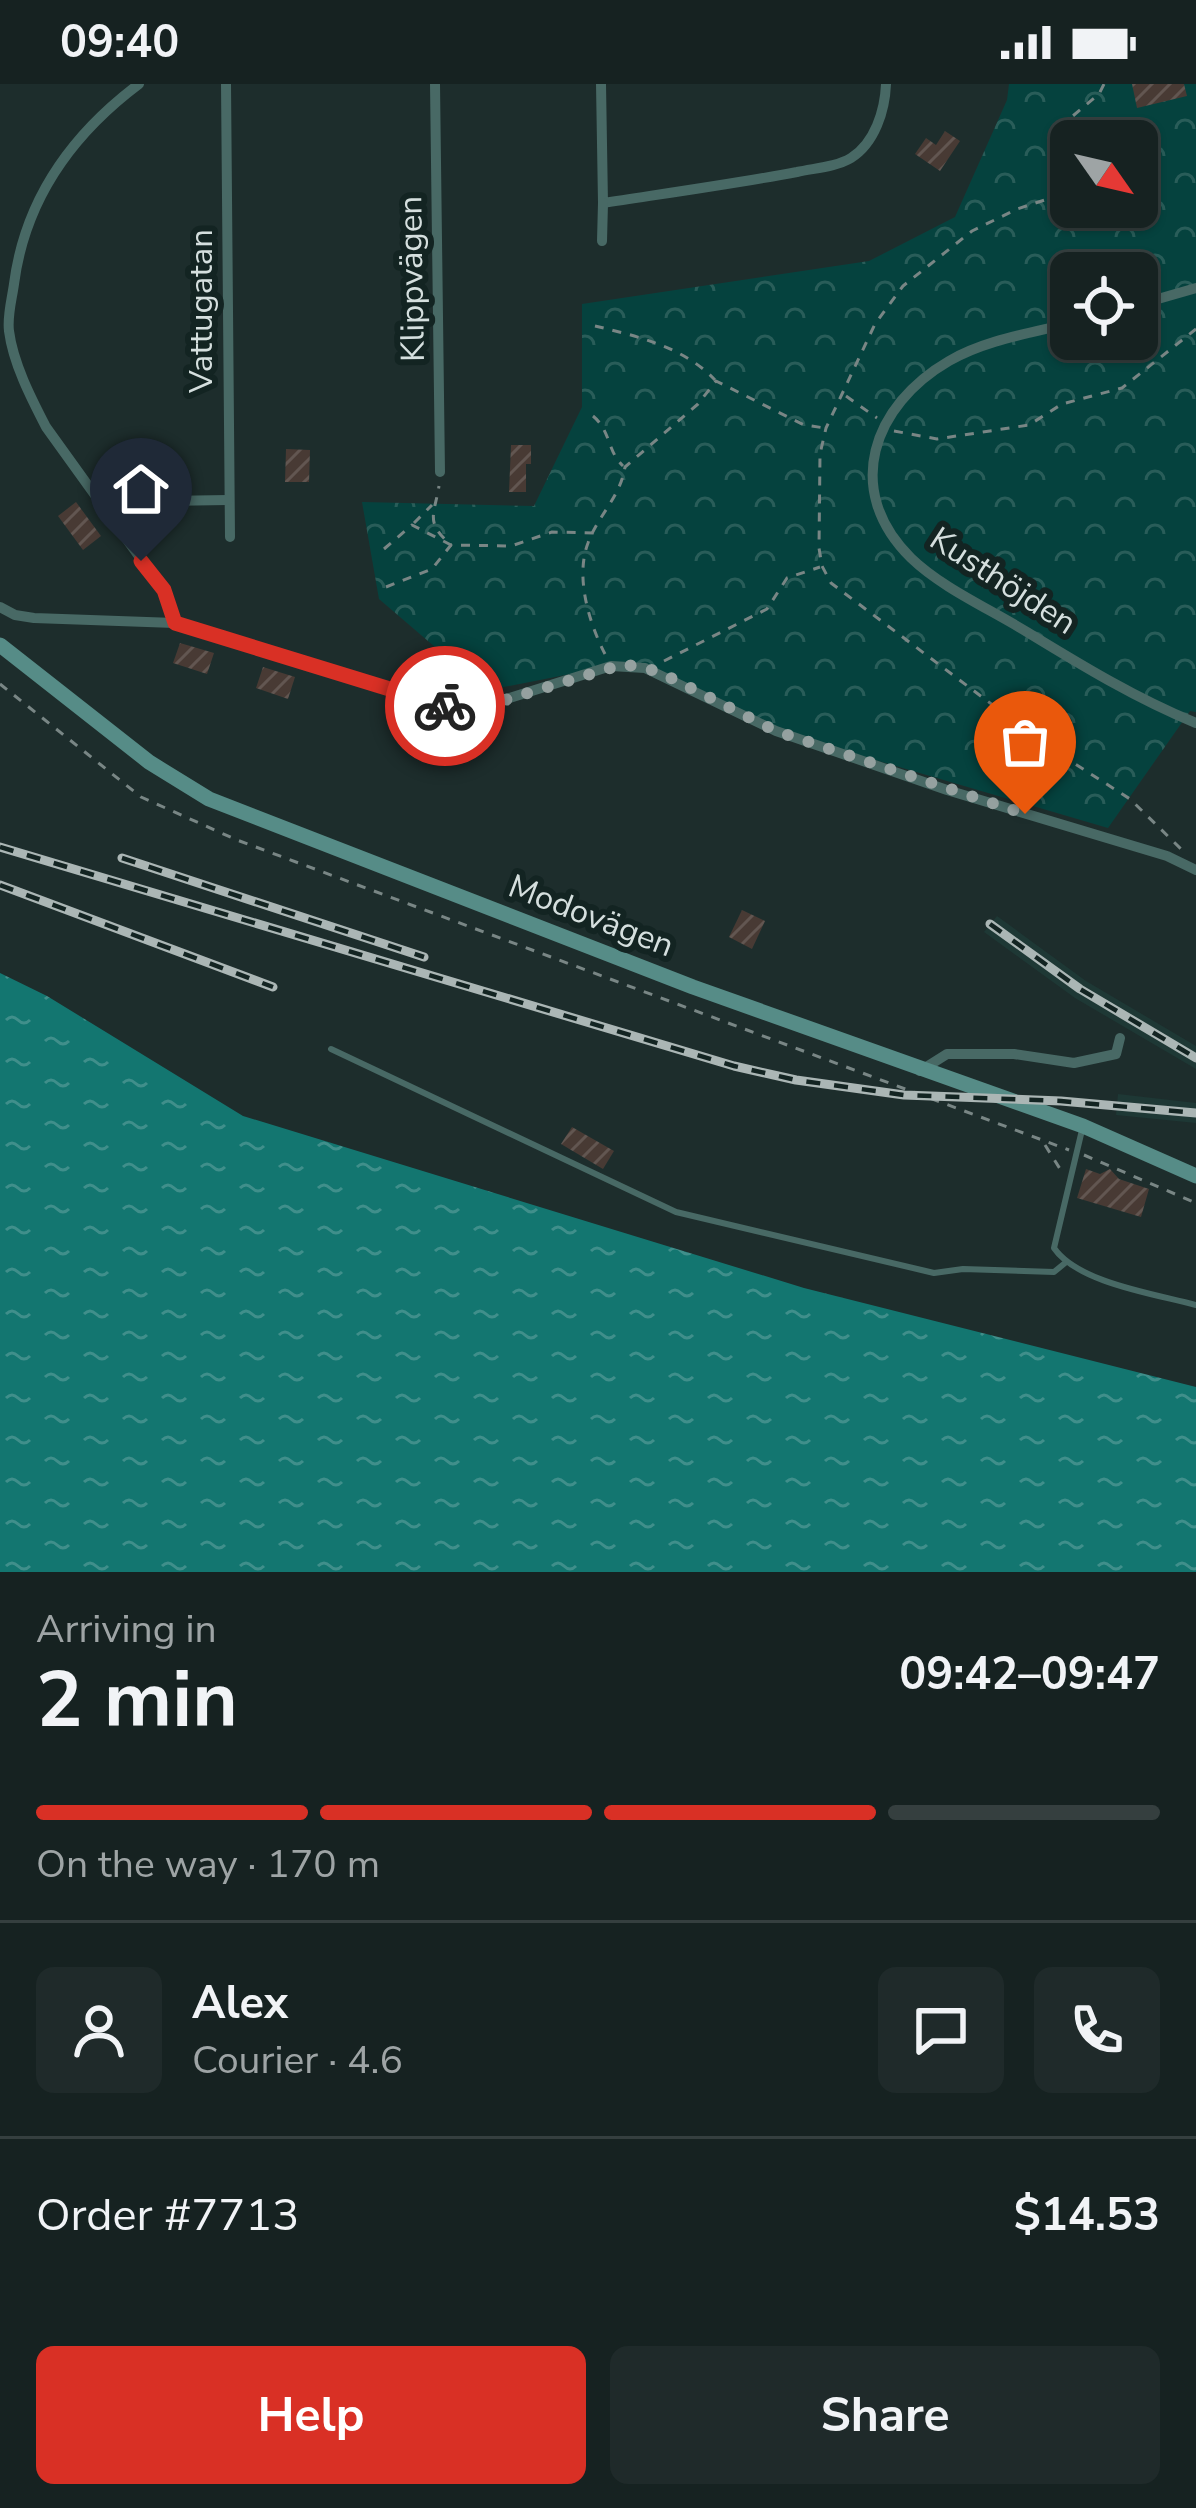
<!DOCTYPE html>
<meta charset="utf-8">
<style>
body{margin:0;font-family:"Nunito Sans",sans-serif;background:#1f2a2a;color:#f1f3f6;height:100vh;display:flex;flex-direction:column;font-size:45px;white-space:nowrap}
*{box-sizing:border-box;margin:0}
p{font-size:39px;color:#9ea4a5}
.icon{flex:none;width:66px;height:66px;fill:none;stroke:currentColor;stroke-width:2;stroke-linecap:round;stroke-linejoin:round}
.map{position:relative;height:1488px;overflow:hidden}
.details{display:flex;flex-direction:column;background:#162221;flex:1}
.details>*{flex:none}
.needle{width:78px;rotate:124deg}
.tools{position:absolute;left:1050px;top:36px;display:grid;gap:24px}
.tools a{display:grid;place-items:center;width:108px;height:108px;border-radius:18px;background:#162221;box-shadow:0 3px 9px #0004,0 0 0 3px #353f3f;font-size:60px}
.pin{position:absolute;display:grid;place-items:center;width:102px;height:102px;color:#fff;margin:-123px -51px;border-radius:50% 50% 50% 0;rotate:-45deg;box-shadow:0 0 12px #0007}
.pin .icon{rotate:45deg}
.courier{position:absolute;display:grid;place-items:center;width:120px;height:120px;margin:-60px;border:9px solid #d93025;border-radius:50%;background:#fff;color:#222;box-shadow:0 3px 15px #0007}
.headline em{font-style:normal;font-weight:700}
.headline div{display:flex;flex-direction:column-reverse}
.headline{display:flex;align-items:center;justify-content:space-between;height:204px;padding:0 36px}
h1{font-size:78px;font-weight:700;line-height:90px}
.bar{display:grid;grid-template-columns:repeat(4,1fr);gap:18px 12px;align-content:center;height:144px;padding:0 36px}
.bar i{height:15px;border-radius:9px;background:#353f3f}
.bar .on{background:#d93025}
.bar p{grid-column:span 4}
.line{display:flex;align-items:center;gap:30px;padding:0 36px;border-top:3px solid #353f3f}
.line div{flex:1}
.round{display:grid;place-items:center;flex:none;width:126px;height:126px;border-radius:18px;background:#1f2a2a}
.cta{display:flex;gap:24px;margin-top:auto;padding:24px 36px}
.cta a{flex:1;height:138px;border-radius:18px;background:#d93025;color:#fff;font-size:48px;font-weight:700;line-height:138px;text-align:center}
.cta a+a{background:#1f2a2a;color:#f1f3f6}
.status{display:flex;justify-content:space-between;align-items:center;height:84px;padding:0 60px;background:#162221;direction:ltr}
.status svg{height:33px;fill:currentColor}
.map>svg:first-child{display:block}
.built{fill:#1e3835}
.forest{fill:url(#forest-crowns);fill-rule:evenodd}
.water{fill:url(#water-ripples)}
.building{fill:url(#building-hatch)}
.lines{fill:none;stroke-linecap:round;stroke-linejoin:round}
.path{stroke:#798685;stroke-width:3;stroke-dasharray:9 9;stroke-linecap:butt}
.service{stroke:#486965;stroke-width:6}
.minor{stroke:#486965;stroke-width:10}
.secondary{stroke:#568c87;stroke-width:15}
.rail-casing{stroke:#abb6b5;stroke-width:9}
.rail{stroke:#132422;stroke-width:4.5;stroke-dasharray:14;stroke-linecap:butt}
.done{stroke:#95a1a0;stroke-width:12;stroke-dasharray:0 21.6}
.route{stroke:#d93025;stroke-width:15}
.labels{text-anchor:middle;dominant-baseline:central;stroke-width:12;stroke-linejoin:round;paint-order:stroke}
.street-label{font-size:33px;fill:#d5dfde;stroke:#132422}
</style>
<div class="status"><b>09:40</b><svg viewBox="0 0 49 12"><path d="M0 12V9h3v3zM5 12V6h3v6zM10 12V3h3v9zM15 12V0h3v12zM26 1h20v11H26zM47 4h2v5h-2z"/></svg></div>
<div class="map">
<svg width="1196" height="1488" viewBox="0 0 1196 1488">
<defs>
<pattern id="forest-crowns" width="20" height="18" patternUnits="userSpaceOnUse" patternTransform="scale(3)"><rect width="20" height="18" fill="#05423e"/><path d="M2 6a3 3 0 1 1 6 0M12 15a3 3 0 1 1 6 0" fill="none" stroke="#295d59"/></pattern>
<pattern id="water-ripples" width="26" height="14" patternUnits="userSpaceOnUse" patternTransform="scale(3)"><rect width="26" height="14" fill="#137670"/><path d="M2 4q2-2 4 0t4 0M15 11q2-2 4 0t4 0" fill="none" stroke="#408f8b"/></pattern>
<pattern id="building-hatch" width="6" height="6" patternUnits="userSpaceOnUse" patternTransform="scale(3)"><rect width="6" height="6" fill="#483a34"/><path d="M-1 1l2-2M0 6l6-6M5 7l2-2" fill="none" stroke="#625651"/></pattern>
</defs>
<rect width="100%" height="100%" fill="#1d2d2c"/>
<g class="built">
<path d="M997,832L1086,897L1196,962V985L1075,914L984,848Z"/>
<path d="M1118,1010L1196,1019V1039L1116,1031Z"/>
</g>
<path class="forest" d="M1009,0H1196V628L1190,627L1108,744L776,647L657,587L611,582L453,613L456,581L379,515L362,418L534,422L582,323V220L869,177L955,133L1007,16ZM1071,57H1137V123H1071ZM1071,189H1137V255H1071Z"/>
<path class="water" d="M0,889L47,912L243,1032L804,1204L1196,1303V1488H0Z"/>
<g class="building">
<path d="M1132,0H1184L1187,12L1137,24Z"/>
<path d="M945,47L960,57L940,87L915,70L926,54L936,61Z"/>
<path d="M511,361H531V380H526V408H509Z"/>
<path d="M286,365L310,366L309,398H285Z"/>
<path d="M76,418L101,452L83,466L58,432Z"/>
<path d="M180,559L214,569L207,590L173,579Z"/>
<path d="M263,583L295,593L288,615L256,604Z"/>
<path d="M742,826L765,837L752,865L729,853Z"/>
<path d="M572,1043L614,1067L603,1085L561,1060Z"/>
<path d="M1086,1085L1100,1090L1110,1085L1119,1095L1149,1105L1141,1133L1077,1114Z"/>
</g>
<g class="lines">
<g class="path">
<path d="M1104,0L1099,10L1068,36L1062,65L1065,97L1062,106L1054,113L1017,125L972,147L903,202L875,240L826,344L820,370L819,464L822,482L831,499L1047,662L1130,715L1181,765"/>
<path d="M595,242C637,252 684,263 715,296"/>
<path d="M846,312L877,334"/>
<path d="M593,332C611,347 607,367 623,382"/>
<path d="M894,347L937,355L1029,341L1062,320L1122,304L1196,245"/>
<path d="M414,439L432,421"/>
<path d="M384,465L412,441L451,461C425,438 434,432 439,402"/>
<path d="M386,503L432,485L451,461L511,462L552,448L594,449"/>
<path d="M605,570C589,539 575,493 588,459C598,431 620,414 625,383L698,320L716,297L804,341L825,344"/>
<path d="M664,577L767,525L787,494L820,483"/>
<path d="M0,600L141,713L237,756L1069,1066"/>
<path d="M1045,1061L1062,1088"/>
<path d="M1084,1071L1196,1119"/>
</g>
<g class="service">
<path d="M331,965L676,1128L934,1189L963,1185L1054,1188L1065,1179"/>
<path d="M1082,1046L1054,1164C1078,1199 1155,1210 1196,1221"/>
</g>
<g class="minor">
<path d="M139,0C71,51 25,115 14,200C12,215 7,232 9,247C13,279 31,314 46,343L164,507L175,539"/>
<path d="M226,0L230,453"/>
<path d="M435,0L440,388"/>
<path d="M601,0L603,119C668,109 733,100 797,88C815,84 836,83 851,74C875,59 885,26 886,0"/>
<path d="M602,157L603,119"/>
<path d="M1137,221L1196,204"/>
<path d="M1071,239C1031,249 985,256 949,277C873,321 842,406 911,474C942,504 990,525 1027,548C1081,581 1137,615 1196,639"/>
<path d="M99,418L228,416"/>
<path d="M0,523L15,531L34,534L175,539L462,629L611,582L645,584L776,647L947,706L1167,772L1196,786"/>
<path d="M920,987L947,970H1014L1074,979L1116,970L1120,954"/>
</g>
<path class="secondary" d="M0,561L149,678L209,715L693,903L1083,1042L1196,1092"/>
<g class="rail-casing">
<g id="rail">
<path d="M0,763L734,982L796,996L904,1011L1061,1017L1196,1029"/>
<path d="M122,774L424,873"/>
<path d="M0,801L273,903"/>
<path d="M990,840L1080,905L1196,974"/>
</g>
</g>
<use href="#rail" class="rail"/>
</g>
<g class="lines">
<path class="done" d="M445,622L462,629L624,580L657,587L776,647L1025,730"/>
<path class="route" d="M141,477L164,506L175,539L445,622"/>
</g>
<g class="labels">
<g class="street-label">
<text transform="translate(412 195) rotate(-91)">Klippvägen</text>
<text transform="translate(201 227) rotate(-90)">Vattugatan</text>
<text transform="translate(1003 497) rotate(33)">Kusthöjden</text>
<text transform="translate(591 832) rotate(21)">Modovägen</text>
</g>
</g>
</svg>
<div class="tools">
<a><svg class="needle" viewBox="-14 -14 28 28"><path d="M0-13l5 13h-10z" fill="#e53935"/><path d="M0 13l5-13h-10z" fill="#9ea4a5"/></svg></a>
<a><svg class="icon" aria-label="locate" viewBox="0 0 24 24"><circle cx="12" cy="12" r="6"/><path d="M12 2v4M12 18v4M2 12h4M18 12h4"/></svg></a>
</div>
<div class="pin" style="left:1025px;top:730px;background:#ea580c"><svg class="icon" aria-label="bag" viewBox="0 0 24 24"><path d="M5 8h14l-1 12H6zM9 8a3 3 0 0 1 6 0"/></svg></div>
<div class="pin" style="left:141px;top:477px;background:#1f2937"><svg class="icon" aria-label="home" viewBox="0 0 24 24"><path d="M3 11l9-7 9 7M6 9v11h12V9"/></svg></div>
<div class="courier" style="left:445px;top:622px"><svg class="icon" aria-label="bike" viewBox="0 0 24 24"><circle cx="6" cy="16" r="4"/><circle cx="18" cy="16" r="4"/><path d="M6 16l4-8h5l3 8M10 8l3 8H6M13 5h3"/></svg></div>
</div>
<section class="details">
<div class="headline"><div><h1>2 min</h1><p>Arriving in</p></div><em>09:42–09:47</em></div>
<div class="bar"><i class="on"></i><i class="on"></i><i class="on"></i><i></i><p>On the way · 170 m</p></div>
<div class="line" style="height:216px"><a class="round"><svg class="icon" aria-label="person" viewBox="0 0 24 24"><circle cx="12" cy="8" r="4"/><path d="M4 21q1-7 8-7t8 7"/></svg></a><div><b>Alex</b><p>Courier · 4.6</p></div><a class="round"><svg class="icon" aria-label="chat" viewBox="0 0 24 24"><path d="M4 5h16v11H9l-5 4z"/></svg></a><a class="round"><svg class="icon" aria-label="phone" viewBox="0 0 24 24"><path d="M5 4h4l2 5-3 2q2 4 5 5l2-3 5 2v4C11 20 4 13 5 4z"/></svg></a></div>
<div class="line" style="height:156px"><div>Order #7713</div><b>$14.53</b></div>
<div class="cta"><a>Help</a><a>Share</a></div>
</section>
